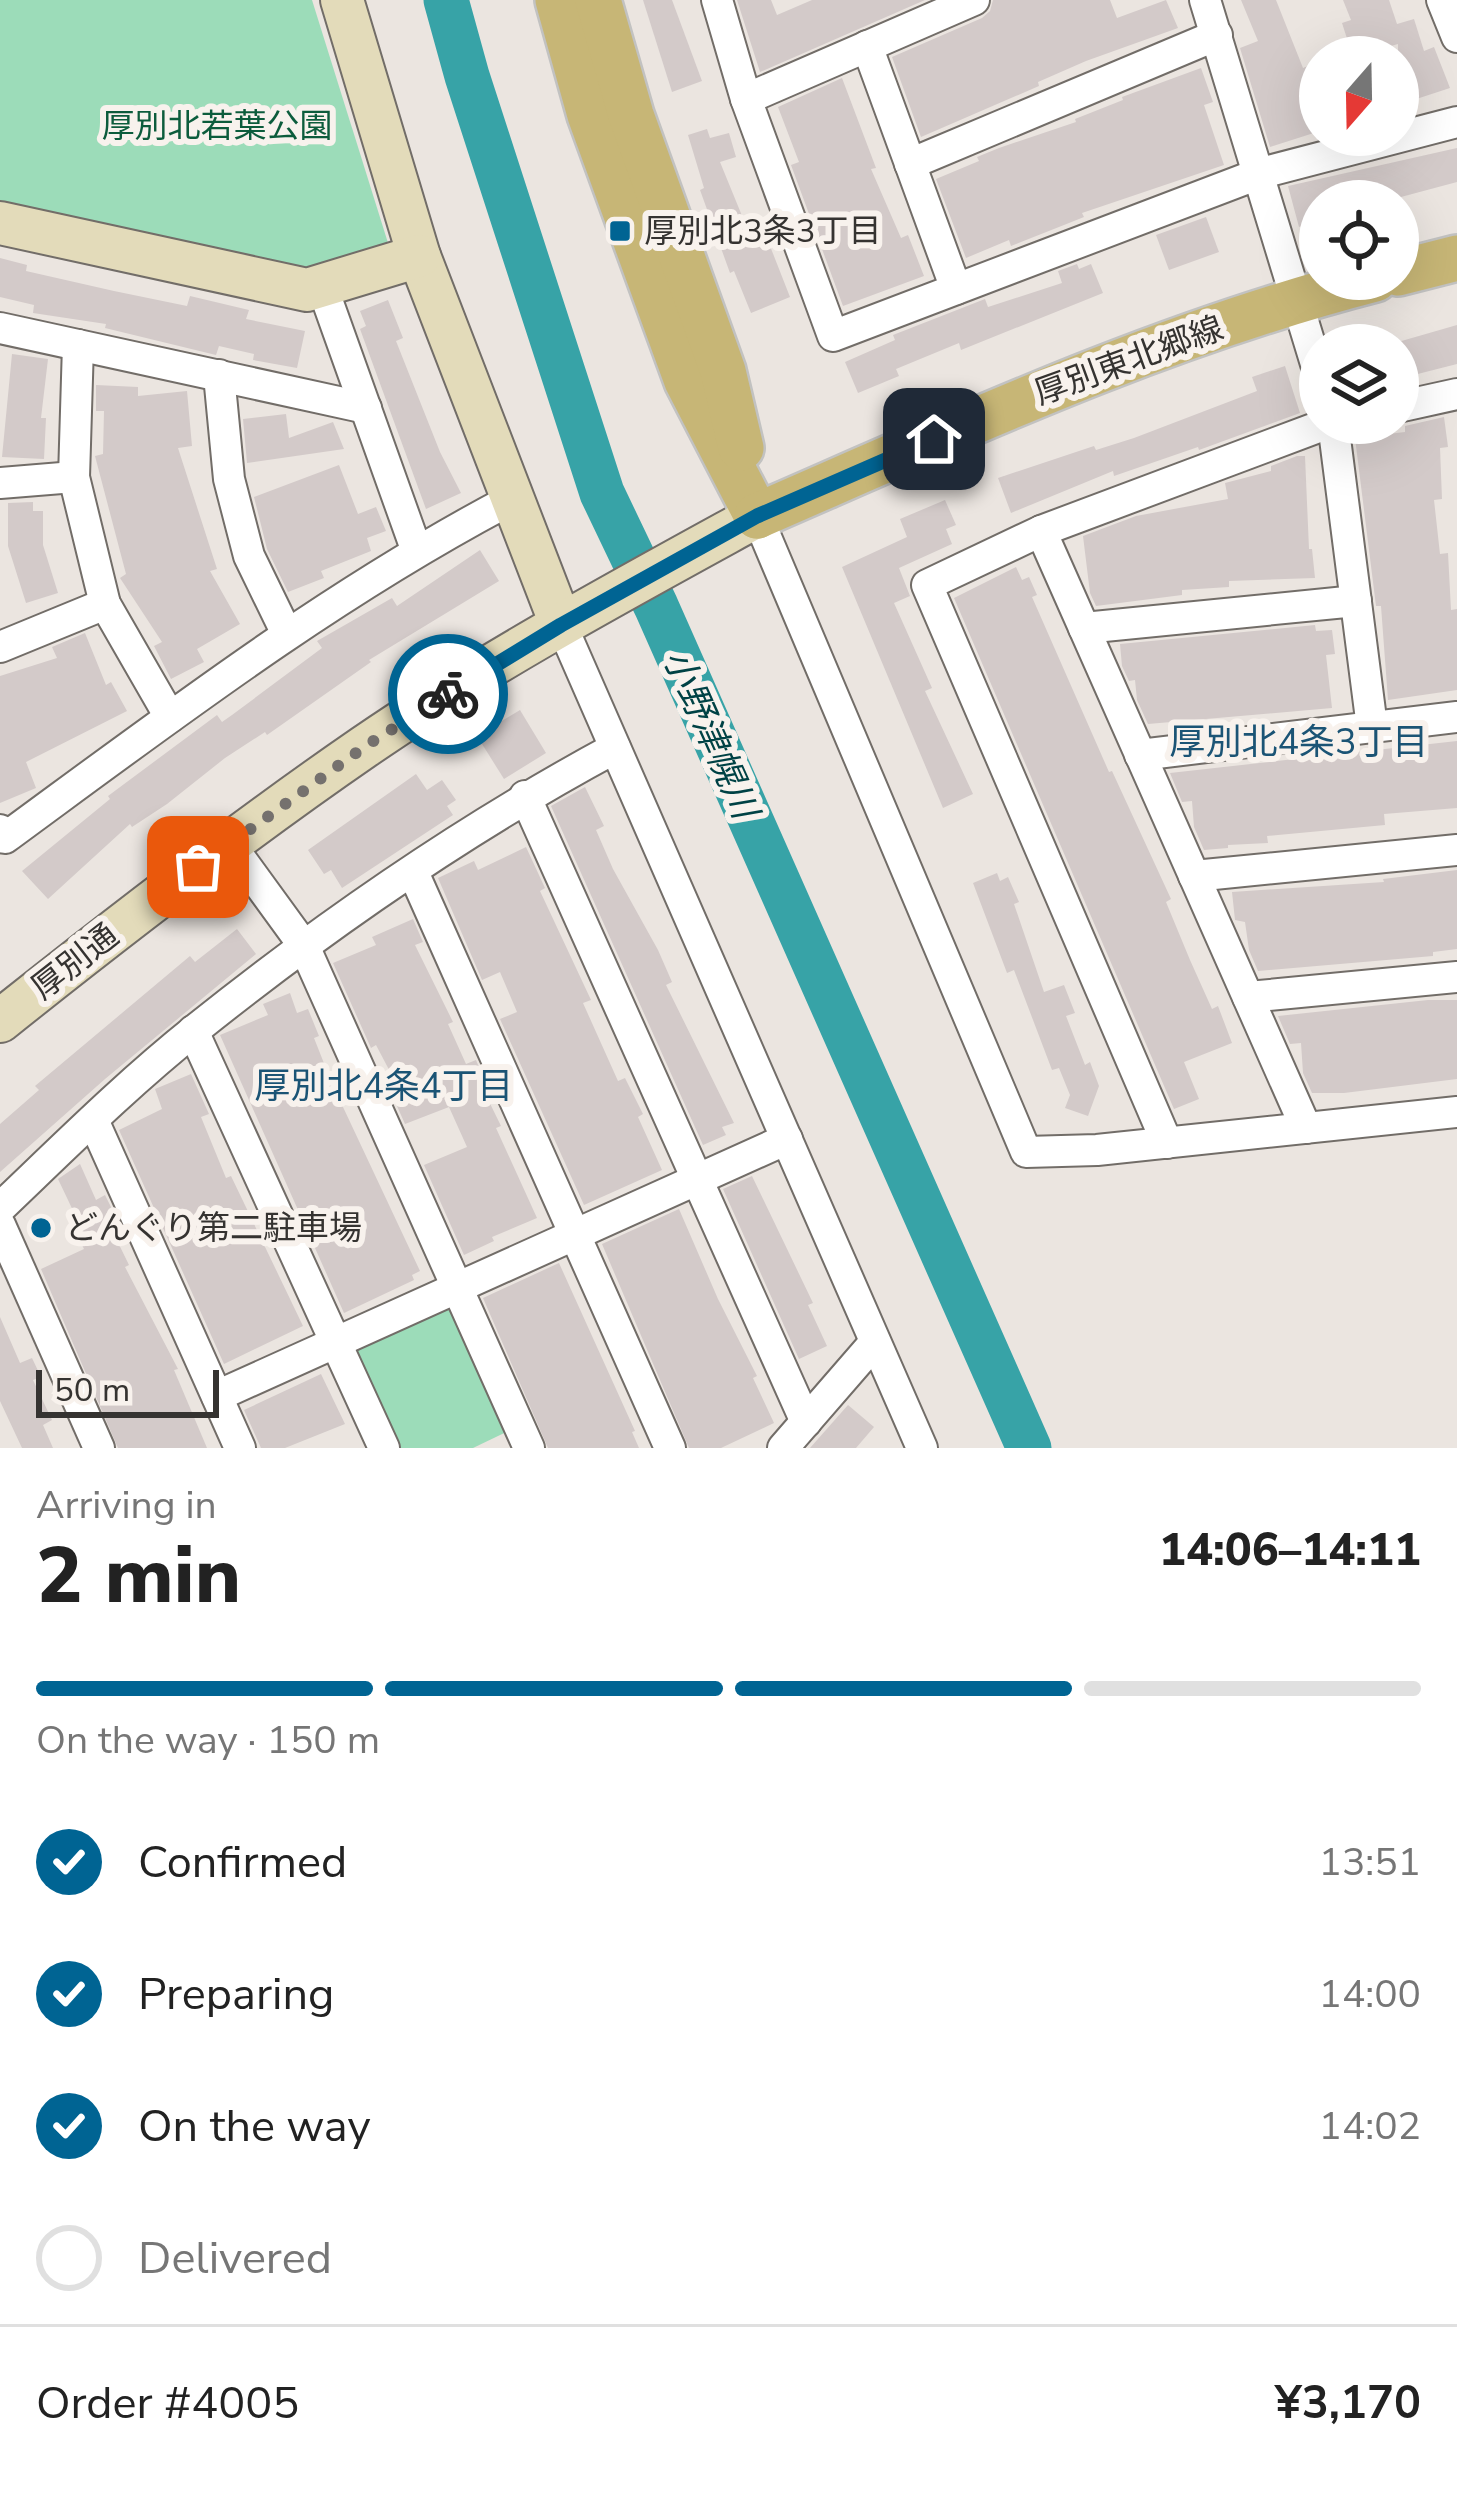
<!DOCTYPE html>
<meta charset="utf-8">
<style>
body{margin:0;font-family:"Nunito Sans","Noto Sans JP",sans-serif;background:#f2f2f2;color:#222;height:100vh;display:flex;flex-direction:column;font-size:45px;white-space:nowrap}
*{box-sizing:border-box;margin:0}
p{font-size:39px;color:#767676}
.icon{flex:none;width:66px;height:66px;fill:none;stroke:currentColor;stroke-width:2;stroke-linecap:round;stroke-linejoin:round}
.map{position:relative;height:1448px;overflow:hidden}
.details{display:flex;flex-direction:column;background:#fff;flex:1}
.details>*{flex:none}
.needle{width:78px;rotate:200deg}
.fabs{position:absolute;left:1299px;top:36px;display:grid;gap:24px}
.fabs a{display:grid;place-items:center;width:120px;height:120px;border-radius:50%;background:#fff;box-shadow:0 12px 48px #0002;font-size:60px}
.scale{position:absolute;left:36px;bottom:30px;width:183px;box-sizing:border-box;padding-left:12px;border:6px solid #353331;border-top:0;font-size:33px;line-height:42px;white-space:nowrap;color:#353331;-webkit-text-stroke:9px #f8f2ed;paint-order:stroke}
.pin{position:absolute;display:grid;place-items:center;width:102px;height:102px;color:#fff;margin:-51px;border-radius:24px;box-shadow:0 6px 18px #0006}
.courier{position:absolute;display:grid;place-items:center;width:120px;height:120px;margin:-60px;border:9px solid #006493;border-radius:50%;background:#fff;color:#222;box-shadow:0 3px 15px #0007}
.head em{font-style:normal;font-weight:800}
.head div{display:flex;flex-direction:column-reverse}
.head{display:flex;align-items:center;justify-content:space-between;height:204px;padding:0 36px}
h1{font-size:78px;font-weight:800;line-height:90px}
.bar{display:grid;grid-template-columns:repeat(4,1fr);gap:18px 12px;align-content:center;height:144px;padding:0 36px}
.bar i{height:15px;border-radius:9px;background:#e0e0e0}
.bar .current{background:#006493}
.bar p{grid-column:span 4}
.line{display:flex;align-items:center;gap:30px;padding:0 36px;border-top:3px solid #e0e0e0}
.line div{flex:1}
ol{padding:0 36px;list-style:none}
li{display:flex;align-items:center;gap:36px;height:132px}
li p{margin-inline-start:auto}
li .icon{padding:12px;border-radius:50%;background:#006493;color:#fff;stroke-width:4}
li:last-child{color:#767676}
li i{width:66px;height:66px;border:6px solid #e0e0e0;border-radius:50%}
.map>svg:first-child{display:block}
.green{fill:#9cdcb9}
.lines{fill:none;stroke-linecap:round;stroke-linejoin:round}
.river{stroke:#37a3a7;stroke-width:45}
.building{fill:#d3cac9}
.street-casing{stroke:#726d68;stroke-width:34}
.secondary-casing{stroke:#726d68;stroke-width:46}
.primary-casing{stroke:#c2c2c1;stroke-width:50}
.street{stroke:#fff;stroke-width:30}
.secondary{stroke:#e3dbba;stroke-width:42}
.primary{stroke:#c7b676;stroke-width:45}
.done{stroke:#75716e;stroke-width:12;stroke-dasharray:0 21.6}
.route{stroke:#006493;stroke-width:15}
.poi-dot{fill:#006493;stroke:#f8f2ed;stroke-width:4.5}
.labels{text-anchor:middle;dominant-baseline:central;stroke-width:12;stroke-linejoin:round;paint-order:stroke}
.park-label{font-size:33px;fill:#0c5c3c;stroke:#f8f2ed}
.poi-label{font-size:33px;fill:#353331;stroke:#f8f2ed;text-anchor:start}
.street-label{font-size:33px;fill:#353331;stroke:#f8f2ed}
.water-label{font-size:36px;font-style:italic;fill:#004245;stroke:#f8f2ed}
.neighbourhood-label{font-size:36px;fill:#1b5475;stroke:#f8f2ed}
</style>
<div class="map">
<svg width="1457" height="1448" viewBox="0 0 1457 1448">
<rect width="100%" height="100%" fill="#ebe5e0"/>
<g class="green">
<path d="M0,0H312L388,243L303,273L0,208Z"/>
<path d="M457,1288L519,1426L473,1448H384L336,1343Z"/>
</g>
<g class="lines">
<path class="river" d="M446,0L467,76L602,493L656,606L1029,1448"/>
</g>
<g class="building">
<path d="M643,0H672L702,81L672,92Z"/>
<path d="M737,0H771L777,15L812,0H925L760,72Z"/>
<path d="M993,0H1110L1117,18L1166,0L1178,28L1086,61L1038,82L1039,86L921,137L892,57L982,18L990,11Z"/>
<path d="M1241,0H1276L1303,68L1320,61V131L1270,147L1240,48L1258,41Z"/>
<path d="M1343,0H1389L1397,24L1414,19L1424,51L1434,47L1450,88L1398,105V44L1353,57L1342,23L1351,20Z"/>
<path d="M1201,68L1213,102L1204,105L1224,165L1082,213L1084,217L1064,225L1011,246L1009,240L966,258L936,179L979,161L977,157L999,148L1076,122L1075,119L1123,100L1122,97Z"/>
<path d="M842,78L876,168L871,169L901,238L908,235L924,276L843,306L791,165L799,162L778,107Z"/>
<path d="M707,129L710,138L729,133L736,157L720,162L747,228L761,223L790,297L751,313L734,271L730,273L700,190L704,188L688,135Z"/>
<path d="M1457,148V182L1386,201H1320V221L1299,227L1288,186Z"/>
<path d="M1206,217L1219,252L1169,270L1156,235Z"/>
<path d="M0,258L27,265L26,271L114,291L187,306L190,296L249,310L246,319L305,331L297,368L253,360L254,354L219,346L216,355L105,328L106,324L33,313L34,305L0,297Z"/>
<path d="M1077,264L1079,269L1091,264L1103,293L961,350L959,343L896,369L899,376L858,393L845,362L895,340L893,335L985,299L988,307L1062,283L1058,271Z"/>
<path d="M388,300L403,338L396,341L440,452L461,493L426,509L360,329L366,326L360,311Z"/>
<path d="M1457,325V364L1398,379V342Z"/>
<path d="M12,354L48,359L41,418H46L44,459L2,457Z"/>
<path d="M1285,366L1300,413L1199,450L1198,447L1114,476L1113,471L1011,513L998,478L1094,446L1096,450L1134,438L1257,391L1252,377Z"/>
<path d="M96,385L138,387V396L187,391L192,446L178,448L217,569L210,571L240,624L197,649L204,662L171,679L154,646L162,642L120,578L126,574L95,456L103,454L104,411H96Z"/>
<path d="M286,414L289,438L333,422L344,449L247,463L243,419Z"/>
<path d="M1444,417L1448,447L1440,448L1442,499L1434,500L1440,554L1448,553L1451,610L1457,609V690L1388,700L1381,606H1376L1355,438L1405,432V426Z"/>
<path d="M1297,456H1305L1309,549H1312L1315,578L1229,581V587L1182,590V595L1096,606L1090,593L1083,536L1136,516L1228,499L1225,483L1271,471V466Z"/>
<path d="M339,465L358,514L376,507L386,531L367,538L371,551L321,571L324,578L288,592L267,549L254,497Z"/>
<path d="M945,500L956,525L946,529L952,544L899,568L910,596L894,603L932,688L925,691L973,794L943,808L842,567L907,537L900,519Z"/>
<path d="M33,502V511H43V545L58,593L26,603L8,546V503Z"/>
<path d="M480,550L499,581L369,660L371,662L267,735L265,732L225,758L167,804L132,827L130,824L48,899L22,871L110,799L108,796L217,715L222,722L232,715L322,648L317,641L392,598L397,606Z"/>
<path d="M1016,567L1022,580L1029,577L1037,595L1032,597L1109,772L1112,771L1171,899L1166,902L1190,960L1212,1009L1218,1006L1232,1043L1184,1062L1199,1099L1174,1109L954,598Z"/>
<path d="M1315,625L1316,631L1332,630L1335,654L1326,655L1332,708L1148,724L1137,700L1135,680L1129,681L1122,666L1120,644Z"/>
<path d="M85,633L106,685L111,682L127,711L26,762L36,788L0,803V676L57,658L52,647Z"/>
<path d="M520,710L546,753L504,779L477,736Z"/>
<path d="M1457,741V808L1384,814L1385,825L1267,836L1268,843L1228,845V848L1204,850L1194,827L1192,801L1182,802L1170,773Z"/>
<path d="M416,774L427,790L442,780L456,800L447,806L453,815L342,888L331,870L324,874L308,850Z"/>
<path d="M585,787L604,826L596,830L613,869L658,950L672,982L666,985L734,1123L722,1127L726,1135L703,1145L551,806Z"/>
<path d="M526,847L545,888L540,891L591,1000L583,1003L618,1081L625,1078L643,1114L638,1117L662,1170L584,1205L500,1019L517,1012L500,972L482,980L438,878L474,861L478,870Z"/>
<path d="M1457,870V949L1433,952V956L1258,971L1249,950L1245,922L1235,920L1232,892L1384,882L1383,879Z"/>
<path d="M997,873L1000,881L1008,877L1019,902L1014,904L1044,992L1064,985L1075,1013L1066,1016L1085,1065L1090,1062L1099,1086L1088,1116L1065,1108L1070,1095L1059,1068L1052,1070L1014,970L1007,973L973,883Z"/>
<path d="M413,919L423,942L415,945L453,1022L448,1024L466,1064L476,1060L484,1079L479,1081L501,1126L496,1128L537,1218L492,1237L494,1241L464,1255L424,1165L467,1147L449,1107L405,1124L388,1086L396,1083L376,1045L371,1048L333,963L376,945L372,937Z"/>
<path d="M237,929L256,954L105,1079L0,1172V1124L39,1090L35,1086L190,956L195,962Z"/>
<path d="M290,993L297,1013L308,1009L319,1036L314,1038L333,1086L337,1085L343,1107L420,1271L412,1275L414,1280L344,1313L220,1035L268,1015L263,1004Z"/>
<path d="M1428,1000H1457V1079L1344,1093H1312L1303,1073L1301,1043L1290,1044L1278,1016Z"/>
<path d="M191,1074L209,1114L201,1117L226,1178L231,1176L303,1326L224,1364L119,1130L162,1109L155,1089Z"/>
<path d="M80,1164L96,1200L105,1195L110,1205L114,1214L106,1218L129,1265L125,1267L178,1369L174,1370L207,1448H118L41,1269L84,1249L82,1245L88,1242L58,1179Z"/>
<path d="M752,1176L813,1303L808,1305L827,1346L799,1359L723,1189Z"/>
<path d="M679,1209L718,1299L757,1376L753,1378L774,1423L721,1448H689L602,1244Z"/>
<path d="M559,1263L635,1431L632,1432L639,1448H548L483,1298Z"/>
<path d="M0,1317L20,1363L32,1358L41,1377L33,1380L52,1420L43,1425L53,1448H22L0,1401Z"/>
<path d="M321,1374L345,1424L285,1448H261L244,1410Z"/>
<path d="M848,1405L874,1427L856,1448H810Z"/>
</g>
<g class="lines">
<g class="street-casing">
<g id="street">
<path d="M717,0L746,99L833,336L1261,173L1457,122"/>
<path d="M1205,0L1320,377"/>
<path d="M1442,0L1457,37"/>
<path d="M867,46L956,289"/>
<path d="M746,99L974,0"/>
<path d="M910,164L1217,35"/>
<path d="M322,286L416,549"/>
<path d="M0,328L366,408"/>
<path d="M78,345L74,477L105,604L170,717"/>
<path d="M219,375L229,479L249,556L286,632"/>
<path d="M1398,407L1457,394"/>
<path d="M1333,423L1372,727"/>
<path d="M0,483L74,477"/>
<path d="M757,516L1026,1152L1097,1150L1457,1112"/>
<path d="M1041,531L1306,1128"/>
<path d="M561,624L922,1448"/>
<path d="M1084,628L1356,601"/>
<path d="M0,647L105,604"/>
<path d="M1140,755L1457,717"/>
<path d="M525,796L806,1422"/>
<path d="M0,830L5,838C170,717 331,594 512,499"/>
<path d="M229,843L304,946L529,1448"/>
<path d="M413,872L670,1448"/>
<path d="M1194,876L1457,850"/>
<path d="M1248,997L1457,977"/>
<path d="M193,1031L384,1448"/>
<path d="M93,1120L240,1448"/>
<path d="M1167,1143L927,585L1041,531L1329,423"/>
<path d="M0,1208C64,1147 127,1084 196,1029C327,924 468,827 615,748"/>
<path d="M0,1225L99,1448"/>
<path d="M217,1396L787,1139"/>
<path d="M783,1448L875,1342"/>
</g>
</g>
<g class="secondary-casing">
<g id="secondary">
<path d="M342,0L419,256L561,624"/>
<path d="M0,223L307,290L419,256"/>
<path d="M0,1021C119,926 239,833 364,747C490,661 624,589 757,516"/>
</g>
</g>
<g class="primary-casing">
<g id="primary">
<path d="M558,0L590,115L687,381L757,516"/>
<path d="M598,0L631,115L723,371L741,448"/>
<path d="M1398,273L1457,258"/>
<path d="M757,516C959,428 1161,334 1375,279"/>
</g>
</g>
<use href="#street" class="street"/>
<use href="#secondary" class="secondary"/>
<use href="#primary" class="primary"/>
</g>
<g class="lines">
<path class="done" d="M198,867L367,745L448,694"/>
<path class="route" d="M448,694L561,625L757,516L934,439"/>
</g>
<g class="poi-dot">
<rect x="608" y="219" width="24" height="24" rx="6"/>
<circle cx="41" cy="1228" r="12"/>
</g>
<g class="labels">
<g class="park-label">
<text x="217" y="126">厚別北若葉公園</text>
</g>
<g class="poi-label">
<text x="644" y="231">厚別北3条3丁目</text>
<text x="65" y="1228">どんぐり第二駐車場</text>
</g>
<g class="street-label">
<text transform="translate(1129 361) rotate(-20)">厚別東北郷線</text>
<text transform="translate(75 962) rotate(-38)">厚別通</text>
</g>
<g class="water-label">
<text transform="translate(710 734) rotate(66)">小野津幌川</text>
</g>
<g class="neighbourhood-label">
<text x="1299" y="742">厚別北4条3丁目</text>
<text x="384" y="1086">厚別北4条4丁目</text>
</g>
</g>
</svg>
<div class="fabs">
<a><svg class="needle" viewBox="-14 -14 28 28"><path d="M0-13l5 13h-10z" fill="#e53935"/><path d="M0 13l5-13h-10z" fill="#767676"/></svg></a>
<a><svg class="icon" aria-label="locate" viewBox="0 0 24 24"><circle cx="12" cy="12" r="6"/><path d="M12 2v4M12 18v4M2 12h4M18 12h4"/></svg></a>
<a><svg class="icon" aria-label="layers" viewBox="0 0 24 24"><path d="M12 4l9 5-9 5-9-5zM3 14l9 5 9-5"/></svg></a>
</div>
<div class="scale">50 m</div>
<div class="pin" style="left:198px;top:867px;background:#ea580c"><svg class="icon" aria-label="bag" viewBox="0 0 24 24"><path d="M5 8h14l-1 12H6zM9 8a3 3 0 0 1 6 0"/></svg></div>
<div class="pin" style="left:934px;top:439px;background:#1f2937"><svg class="icon" aria-label="home" viewBox="0 0 24 24"><path d="M3 11l9-7 9 7M6 9v11h12V9"/></svg></div>
<div class="courier" style="left:448px;top:694px"><svg class="icon" aria-label="bike" viewBox="0 0 24 24"><circle cx="6" cy="16" r="4"/><circle cx="18" cy="16" r="4"/><path d="M6 16l4-8h5l3 8M10 8l3 8H6M13 5h3"/></svg></div>
</div>
<section class="details">
<div class="head"><div><h1>2 min</h1><p>Arriving in</p></div><em>14:06–14:11</em></div>
<div class="bar"><i class="current"></i><i class="current"></i><i class="current"></i><i></i><p>On the way · 150 m</p></div>
<ol>
<li><svg class="icon" aria-label="check" viewBox="0 0 24 24"><path d="M5 12l5 5 9-10"/></svg>Confirmed<p>13:51</p></li>
<li><svg class="icon" aria-label="check" viewBox="0 0 24 24"><path d="M5 12l5 5 9-10"/></svg>Preparing<p>14:00</p></li>
<li><svg class="icon" aria-label="check" viewBox="0 0 24 24"><path d="M5 12l5 5 9-10"/></svg>On the way<p>14:02</p></li>
<li><i></i>Delivered</li>
</ol>
<div class="line" style="height:156px"><div>Order #4005</div><b>¥3,170</b></div>
</section>
